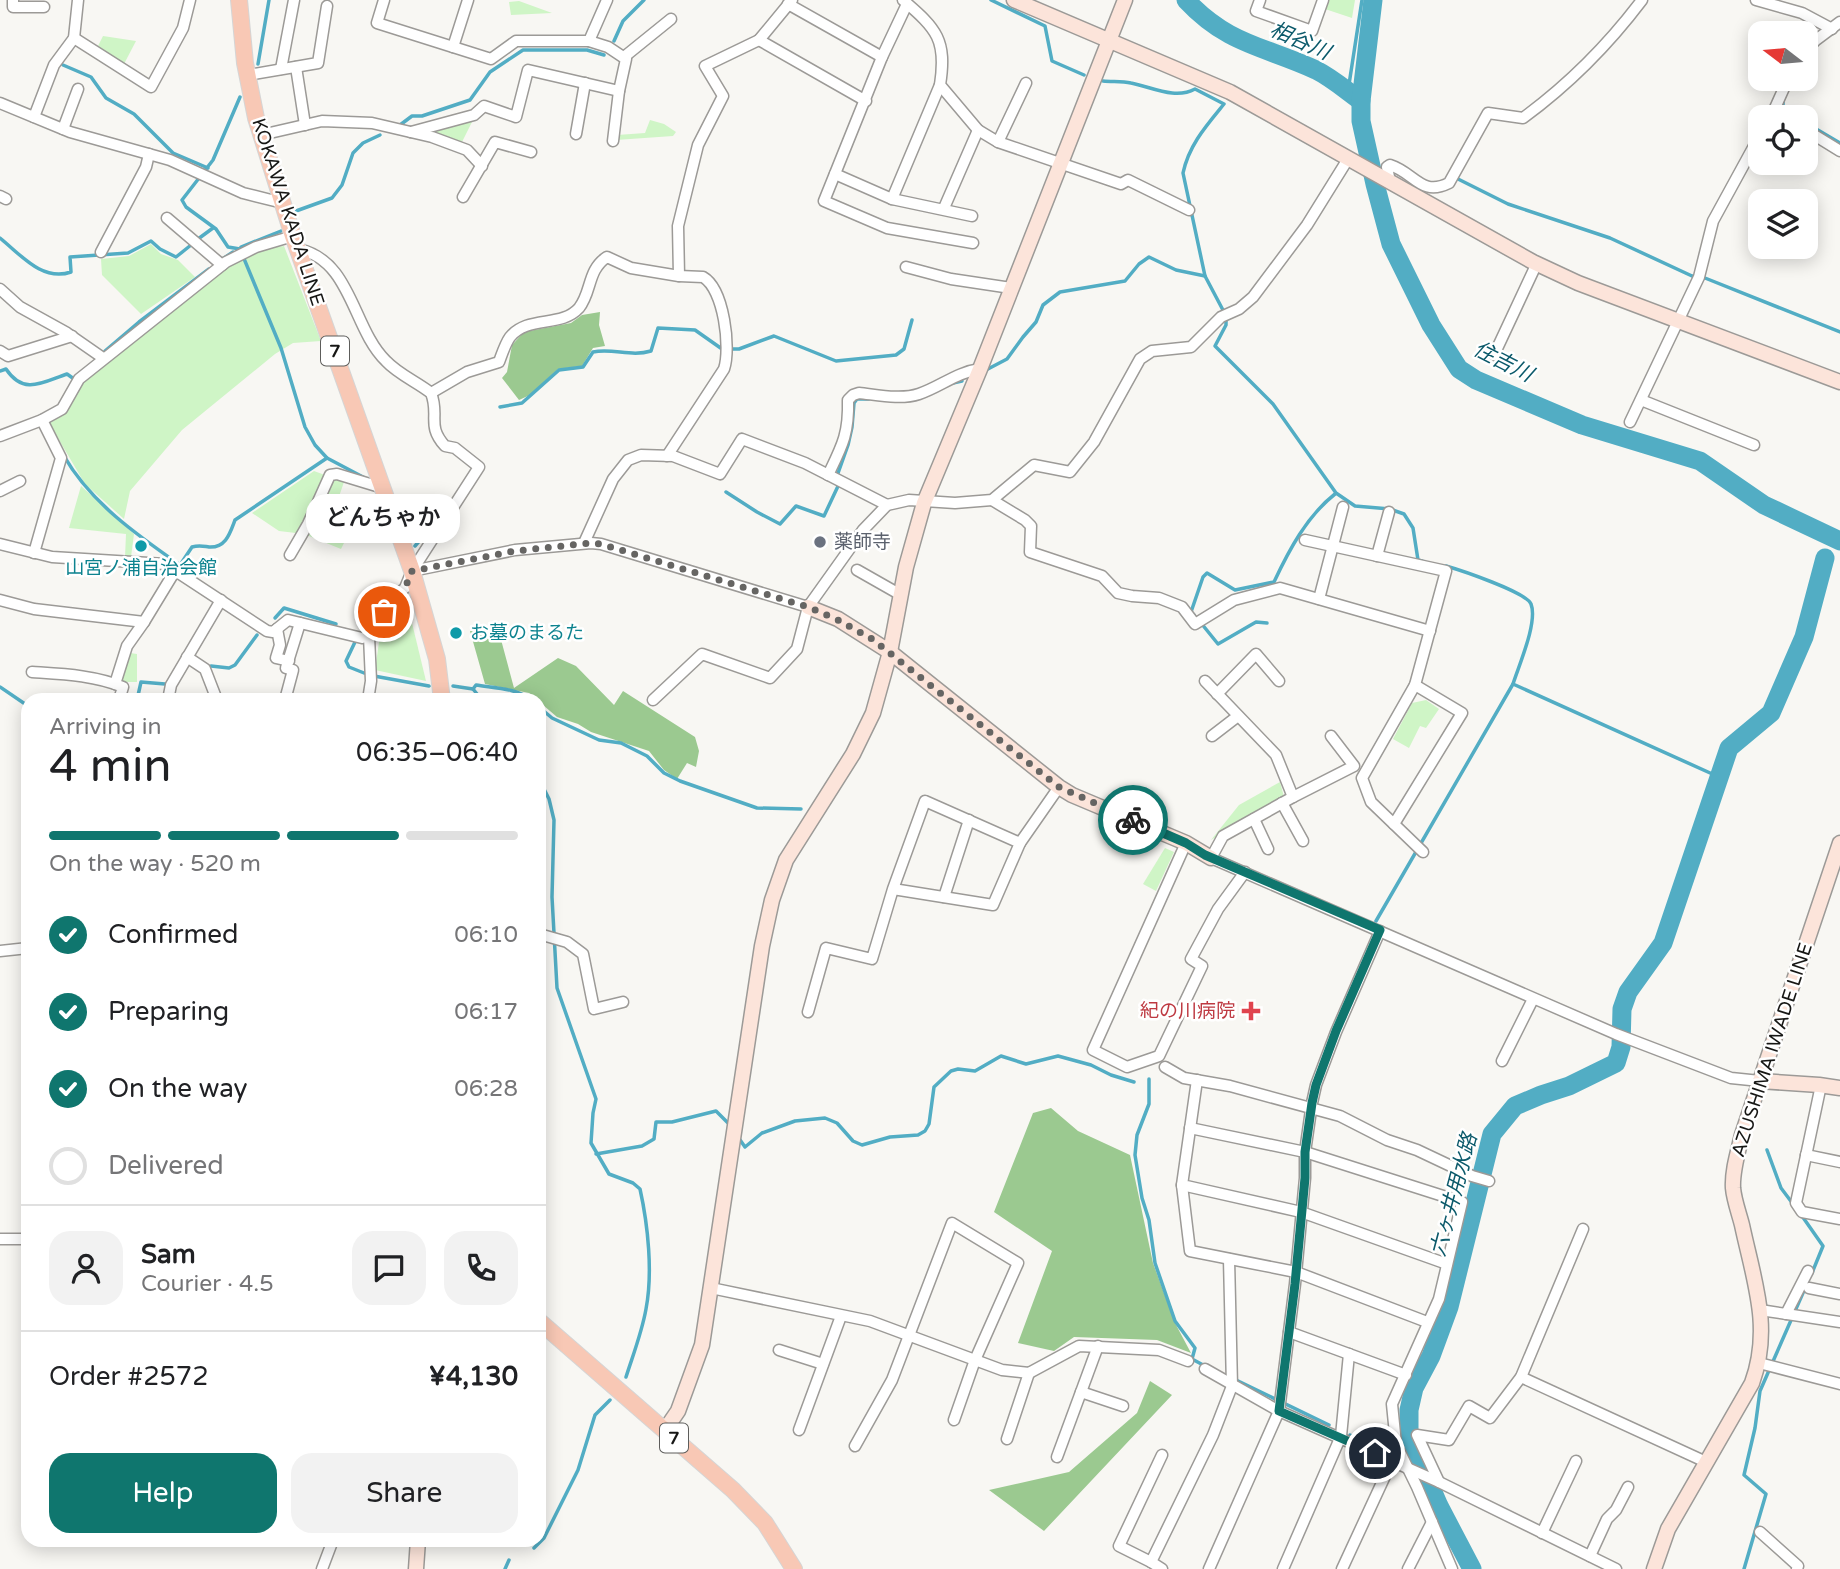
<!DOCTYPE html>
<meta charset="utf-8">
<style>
body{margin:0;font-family:"Varela Round","Noto Sans JP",sans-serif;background:#f2f2f2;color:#202124;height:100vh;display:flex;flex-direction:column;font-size:26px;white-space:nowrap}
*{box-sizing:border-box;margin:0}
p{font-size:23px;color:#757577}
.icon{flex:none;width:38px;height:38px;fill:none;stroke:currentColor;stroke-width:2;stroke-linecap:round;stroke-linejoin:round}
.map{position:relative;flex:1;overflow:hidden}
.side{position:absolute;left:21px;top:693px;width:525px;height:854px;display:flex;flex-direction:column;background:#fff;border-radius:21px;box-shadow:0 4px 18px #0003}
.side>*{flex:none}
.needle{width:46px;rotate:286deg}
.controls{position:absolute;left:1748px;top:21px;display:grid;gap:14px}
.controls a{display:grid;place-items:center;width:70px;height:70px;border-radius:14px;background:#fff;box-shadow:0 4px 18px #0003;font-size:35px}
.pin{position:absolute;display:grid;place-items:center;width:60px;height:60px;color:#fff;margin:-30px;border:4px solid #fff;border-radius:50%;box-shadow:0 2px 7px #0007}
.courier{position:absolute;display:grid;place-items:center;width:70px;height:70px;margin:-35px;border:5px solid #0f766e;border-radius:50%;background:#fff;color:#222;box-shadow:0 2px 9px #0007}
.bubble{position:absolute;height:49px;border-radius:21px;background:#fff;box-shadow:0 4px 18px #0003;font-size:23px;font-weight:600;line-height:49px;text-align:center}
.overview em{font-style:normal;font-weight:600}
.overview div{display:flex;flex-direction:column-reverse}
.overview{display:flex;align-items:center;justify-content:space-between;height:119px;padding:0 28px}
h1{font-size:46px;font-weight:600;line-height:52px}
.bar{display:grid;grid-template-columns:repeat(4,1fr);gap:10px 7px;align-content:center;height:84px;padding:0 28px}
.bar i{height:9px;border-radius:5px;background:#e0e0e0}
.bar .current{background:#0f766e}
.bar p{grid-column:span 4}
.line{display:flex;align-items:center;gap:18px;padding:0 28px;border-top:2px solid #e0e0e0}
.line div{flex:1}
.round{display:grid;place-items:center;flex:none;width:74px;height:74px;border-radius:21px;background:#f2f2f2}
ol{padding:0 28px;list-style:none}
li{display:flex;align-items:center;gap:21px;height:77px}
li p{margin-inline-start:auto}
li .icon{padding:7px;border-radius:50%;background:#0f766e;color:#fff;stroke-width:4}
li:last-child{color:#757577}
li i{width:38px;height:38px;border:4px solid #e0e0e0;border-radius:50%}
.primary-button{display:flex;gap:14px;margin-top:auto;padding:14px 28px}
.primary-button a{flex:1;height:80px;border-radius:21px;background:#0f766e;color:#fff;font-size:28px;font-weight:600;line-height:80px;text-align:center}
.primary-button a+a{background:#f2f2f2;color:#202124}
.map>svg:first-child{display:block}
.green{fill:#cff5c6}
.forest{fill:#9bc990}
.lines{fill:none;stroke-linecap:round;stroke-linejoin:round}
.stream{stroke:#52adc4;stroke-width:3.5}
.river{stroke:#52adc4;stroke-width:19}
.street-casing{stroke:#9c9a97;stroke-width:13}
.secondary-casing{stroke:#9c9a97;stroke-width:17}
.primary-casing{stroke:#d5d5d5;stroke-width:18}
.street{stroke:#fff;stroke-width:10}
.secondary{stroke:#fce4da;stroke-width:14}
.primary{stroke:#f8c8b5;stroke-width:16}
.done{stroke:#666563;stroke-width:7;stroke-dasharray:0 12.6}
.route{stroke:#0f766e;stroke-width:9}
.worship-dot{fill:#6b7280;stroke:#fff;stroke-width:2.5}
.culture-dot{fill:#0f9aa8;stroke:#fff;stroke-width:2.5}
.health-dot{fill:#e0444e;stroke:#fff;stroke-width:2.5}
.labels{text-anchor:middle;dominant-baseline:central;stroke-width:5;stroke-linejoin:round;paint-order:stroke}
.shield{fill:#fff;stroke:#5d5d5b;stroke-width:2}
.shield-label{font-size:18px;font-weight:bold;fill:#171715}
.street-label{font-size:19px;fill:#171715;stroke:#fff}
.worship-label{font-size:19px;fill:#5b616d;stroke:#fff;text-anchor:start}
.culture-label{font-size:19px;fill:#0d838f;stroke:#fff}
.health-label{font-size:19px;fill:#be3a42;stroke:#fff;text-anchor:end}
.water-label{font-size:21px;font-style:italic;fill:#0c5a6b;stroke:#fff}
</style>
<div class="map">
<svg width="1840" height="1569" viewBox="0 0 1840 1569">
<rect width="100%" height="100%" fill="#f8f7f3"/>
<g class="green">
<path d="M1329,0H1355L1352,18L1325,9Z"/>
<path d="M519,1L552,13L511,15L509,2Z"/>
<path d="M103,36L136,41L124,64L98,46Z"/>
<path d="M473,120L462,142L428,133Z"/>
<path d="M650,120L664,124L676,132L673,136L616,140L617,135L645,133Z"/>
<path d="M151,244L161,254L178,260L195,277L141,314L102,275L101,259L129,256Z"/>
<path d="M284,246L321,341L293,343L275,354L182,430L130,491L124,519L85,484L49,423L64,412L81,382L227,265L256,250Z"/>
<path d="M314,471L344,482L334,511L355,521L341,549L304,534L279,531L252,513Z"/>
<path d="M81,486L134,534L131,557H125L126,534L69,528Z"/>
<path d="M388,616L412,623L426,681L375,670L380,635Z"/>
<path d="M130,653L137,654V682H121Z"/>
<path d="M1426,700L1439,709L1426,728L1420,726L1409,748L1393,739L1412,703Z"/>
<path d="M1280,782L1284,797L1211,840L1239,805Z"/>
<path d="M1165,848L1174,852L1156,891L1143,884Z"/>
</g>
<g class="forest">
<path d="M600,312L599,325L605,346L593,348L582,366L558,369L530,395L519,400L502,378L507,372L512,345L524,332L571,323L582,315Z"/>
<path d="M496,621L514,688L558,658L576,666L614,705L623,691L695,737L699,751L696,767L687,763L677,779L664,770L649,751L591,732L578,724L557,717L529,693L485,684L470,631H484Z"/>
<path d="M1051,1108L1078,1131L1130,1155L1153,1263L1175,1323L1191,1353L1157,1340L1074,1337L1054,1351L1018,1343L1052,1251L994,1212L1033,1113Z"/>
<path d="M1150,1381L1172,1395L1044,1531L989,1490L1069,1472L1137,1413Z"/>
</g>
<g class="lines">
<g class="stream">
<path d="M991,0L1045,26L1052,61L1084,75"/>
<path d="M614,41L623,21L644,0"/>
<path d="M1806,58L1812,51"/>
<path d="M258,64L269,0"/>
<path d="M63,65L91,77L106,98L134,114L173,153L208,168"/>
<path d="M1103,81C1112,82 1122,81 1131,83C1152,87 1175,100 1195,89L1224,104C1206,126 1189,145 1183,173L1205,276L1224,312"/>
<path d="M1348,91L1362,0"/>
<path d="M240,97L213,160L182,200L186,207L216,229L228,247L240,249L281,348L305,427L315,445L327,458L363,477"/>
<path d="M1783,101V110L1795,117"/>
<path d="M1806,123L1840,143"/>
<path d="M400,125L412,116H422L470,100L490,72L523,50H587L604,55"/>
<path d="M1456,178L1508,204L1610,238L1692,276L1705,278L1840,332"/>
<path d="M296,211L332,198L342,185L353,153L363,143L380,135"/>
<path d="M0,238C20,254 42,282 71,272L70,257L128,253L151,241L160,249L176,257L191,245"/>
<path d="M198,239L213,228"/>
<path d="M241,247L281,231"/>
<path d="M224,258L233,252"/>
<path d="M1226,319V325L1215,346L1273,404L1336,493L1355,506L1390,509L1404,514L1413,528L1418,560L1422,561"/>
<path d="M105,351L139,322L209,269"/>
<path d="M986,370L1007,359L1023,337L1036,322L1043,305L1060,292L1125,281L1139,264L1149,257L1176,270L1205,276"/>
<path d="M0,371L6,369C24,396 43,382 67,374L74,379"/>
<path d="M953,383L962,381"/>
<path d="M500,407L522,403L559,370L583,367L593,352C613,348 631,357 651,351L658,328L695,330L722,349H739L774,336L836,361L896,355L904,349L912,320"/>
<path d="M64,456C90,502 137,535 180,565L192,547C199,545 202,546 209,547C226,548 230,533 235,520L327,458"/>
<path d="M837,476L848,445L852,427L854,403L857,399H869"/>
<path d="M726,492L757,512L780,524L796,506L824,516L839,484"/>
<path d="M401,509L414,519L423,532L421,539L415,546"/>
<path d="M1446,566C1460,570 1526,592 1531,604C1538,622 1519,665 1513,684L1719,777"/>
<path d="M1194,615L1191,612L1203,577L1207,573L1235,590L1274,582C1289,550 1307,516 1335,494"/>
<path d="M275,618L284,608L336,624"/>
<path d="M1201,623L1218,644L1256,622L1267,623"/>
<path d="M366,625L391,586"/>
<path d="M355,642L346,661L349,667L364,673"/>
<path d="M211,666L229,668L235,665L257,635"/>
<path d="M374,676L429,686"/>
<path d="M453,686L473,689L482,700"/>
<path d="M0,687L28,706"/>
<path d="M473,689L476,685C494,688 517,688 531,700"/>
<path d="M137,700L141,682L165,684"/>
<path d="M539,707L552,718L599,740L621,743L647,756L664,773L680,781L757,808L801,809"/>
<path d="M539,779L549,799L554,820L552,897L557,988L596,1099L593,1113L591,1143L609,1174L633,1183L640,1189C648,1225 653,1273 646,1309C642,1332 633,1355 626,1377"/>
<path d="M1376,921L1513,684"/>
<path d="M1149,1079V1104L1137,1135L1135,1155L1142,1198L1149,1220L1155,1263L1175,1321L1195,1348L1192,1359L1205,1366"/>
<path d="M738,1137L745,1147L762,1133L795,1121L825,1118L837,1123L853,1141L862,1145L890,1137L918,1135L925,1131L929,1124L934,1087L951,1071L958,1069L975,1071L1001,1056L1026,1064L1058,1056L1091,1065L1111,1075L1134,1082"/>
<path d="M1767,1150L1781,1188L1793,1204"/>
<path d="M596,1154L642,1146L654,1139L656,1122H672L716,1111L730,1125"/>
<path d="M1802,1216L1823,1246L1812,1273"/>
<path d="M1234,1379L1329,1425"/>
<path d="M1350,1435L1391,1453"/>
<path d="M534,1548L544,1538L578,1470L595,1415L610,1400"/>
<path d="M505,1569L509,1560"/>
<path d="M1744,1569L1766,1494L1744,1475L1755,1428L1760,1391L1806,1286"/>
</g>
<g class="river">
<path d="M1186,0C1228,45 1264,46 1316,70C1332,78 1347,91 1361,101"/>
<path d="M1373,0L1361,101V121L1375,184L1391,244L1431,325L1459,369L1476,380L1582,425L1700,461L1764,505L1840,541"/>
<path d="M1472,1569L1439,1506L1409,1437V1410L1414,1388L1431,1356L1449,1307L1492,1134L1515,1106L1541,1095L1569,1086L1616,1063L1621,1047L1622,1009L1628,992L1663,943L1729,748L1771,713L1804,637L1825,558"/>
</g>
<g class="street-casing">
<g id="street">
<path d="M13,0V7H44"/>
<path d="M384,0L377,23L491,59L516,41H589L607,0"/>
<path d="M792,0L759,40L866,101"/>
<path d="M903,0C937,29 947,40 940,85L978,130L998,142L1121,184L1128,180L1189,210"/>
<path d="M1260,0L1256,11L1312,31L1323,0"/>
<path d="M1756,0L1802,13L1832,29"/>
<path d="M788,4L882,57"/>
<path d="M907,4L882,57L824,201L887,228L973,243"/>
<path d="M74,38L151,87L183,28L190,0"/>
<path d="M589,41L608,47L626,59L619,91"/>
<path d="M453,47L468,0"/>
<path d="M1806,50L1816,40L1840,22"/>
<path d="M624,57L671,19"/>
<path d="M296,67L305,125"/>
<path d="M281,69L294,0"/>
<path d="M248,75L318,63L327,6"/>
<path d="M0,103L70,132L170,160L243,193L283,203"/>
<path d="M34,117L54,65L74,38L78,0"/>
<path d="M1771,117L1788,79"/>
<path d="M63,129L78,89"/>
<path d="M1806,130L1840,151"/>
<path d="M411,132L474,115L484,106L516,117L528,70L619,91L613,141"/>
<path d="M576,134L585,83"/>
<path d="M261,135L322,121L372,123L432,137L467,150L482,166"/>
<path d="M998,142L1026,83"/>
<path d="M835,174L892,199L972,216"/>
<path d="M1390,182L1387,167L1390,165C1415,173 1421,197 1449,183L1488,113L1523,118C1568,85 1608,45 1642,0"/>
<path d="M0,196L6,199"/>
<path d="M463,197L495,142L531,152"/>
<path d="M892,199L940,85"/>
<path d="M944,208L978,130"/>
<path d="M167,218L222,265"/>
<path d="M298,249C352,260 352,328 386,361C398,374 417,382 431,393C440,416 426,425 445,446L455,448L479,467L412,571L405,588L394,597L369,636L371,681L368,700"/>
<path d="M101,252L146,167L149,154"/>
<path d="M906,267L951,279L1011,288"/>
<path d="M679,276L678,226L698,145L723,96L705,66L759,40"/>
<path d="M0,289L20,307L67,333L103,358"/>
<path d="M0,351L8,356L72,336"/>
<path d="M1494,355L1537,263"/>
<path d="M431,393L467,372L499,362C502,354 505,344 510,337C528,315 561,328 579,308C592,292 587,270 607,257L631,268L679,276L703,277C724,289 731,348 724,369L667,456"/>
<path d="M1641,400L1754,445"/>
<path d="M1630,422L1699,277L1713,221L1760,135"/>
<path d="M0,436L42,420L62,409L79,379L226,262L256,247L293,236"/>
<path d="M828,475C842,446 849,434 848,400L853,395L859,393C878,395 901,400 919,394C940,387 957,372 980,369"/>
<path d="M0,491L20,481"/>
<path d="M992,500L1025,520L1031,526L1030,552L1102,576L1118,593L1132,596L1159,598L1182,607L1195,624L1234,600L1280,588L1430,631"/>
<path d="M1305,540L1446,571L1415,685L1362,778L1371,802L1423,852"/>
<path d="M584,543L613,479L628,460L641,455L673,456L720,474L742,439L805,463L887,505"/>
<path d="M0,544L52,557L165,564L267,631L273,632L288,620L362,638L369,636"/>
<path d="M34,553L61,458L42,420"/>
<path d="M290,555L308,524L330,475L337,474L383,488"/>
<path d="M1377,556L1389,512"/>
<path d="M857,570L901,595"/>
<path d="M412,571L515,550L591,543L601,544L808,607"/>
<path d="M1319,599L1343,507"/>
<path d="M0,600L34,609L144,622L175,571"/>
<path d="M277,629L280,645L276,658L289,661"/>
<path d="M187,657L205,669L217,700"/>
<path d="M32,672C62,674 94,675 123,687L119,700"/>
<path d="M1205,681L1276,755L1293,797"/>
<path d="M115,684L127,646L144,622"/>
<path d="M1217,694L1256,654L1279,681"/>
<path d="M168,700L171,685L221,600"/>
<path d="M285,700L293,670L286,668L300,623"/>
<path d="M653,700L702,654L770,678L797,649L808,607L863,530L887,505L909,500L955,503L992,500L1034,465L1070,472L1094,442L1140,359L1152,351L1191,347L1221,317L1239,309L1253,297L1307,225L1348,159"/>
<path d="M1212,736L1238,716"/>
<path d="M1331,736L1354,766L1293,797L1223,836L1211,858L1616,1034L1731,1078L1760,1081"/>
<path d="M1282,803L1303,841"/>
<path d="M1254,819L1268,849"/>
<path d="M1394,824L1462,713L1415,685"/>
<path d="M1020,843L1059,787"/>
<path d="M1186,843L1093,1050L1127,1067L1159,1056L1202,966L1191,959L1218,909L1245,872"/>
<path d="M944,897L969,820"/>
<path d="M539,934L567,942L583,954L594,1009L623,1002"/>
<path d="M0,951L28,948"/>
<path d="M808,1012L826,948L872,959L893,889L925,801L1020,843L993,905L893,889"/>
<path d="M1502,1061L1533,999"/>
<path d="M1165,1067L1184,1078L1230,1086L1340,1116L1387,1140L1417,1150L1472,1176L1489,1181"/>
<path d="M1197,1080L1182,1185L1301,1212L1447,1264"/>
<path d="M1821,1085L1796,1203L1802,1212L1840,1219"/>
<path d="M1190,1128L1305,1152L1462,1202L1439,1299L1392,1404L1396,1444L1417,1487L1452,1569"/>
<path d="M1806,1155L1840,1162"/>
<path d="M1182,1185L1190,1251L1296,1272L1427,1322"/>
<path d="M0,1239H28"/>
<path d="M711,1288L870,1321L1002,1370L1029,1373L1079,1346L1159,1350L1188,1361"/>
<path d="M1809,1288L1840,1294"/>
<path d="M1760,1310L1840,1322"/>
<path d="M1786,1314L1808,1271"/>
<path d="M1289,1332L1406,1375"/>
<path d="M779,1350L823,1364"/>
<path d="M1759,1363L1840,1384"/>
<path d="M1205,1369L1279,1411L1439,1482L1616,1569"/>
<path d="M1521,1377L1706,1462"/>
<path d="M1081,1392L1123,1406"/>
<path d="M799,1430L841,1316"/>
<path d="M1007,1439L1029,1373"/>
<path d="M855,1446L892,1380L952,1223L1018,1263L975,1360L954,1420"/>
<path d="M1057,1457L1098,1346"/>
<path d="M1439,1482L1417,1435L1449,1440L1469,1406L1490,1418L1521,1377L1583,1229"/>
<path d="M1760,1532L1798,1566L1797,1569"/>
<path d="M1542,1533L1576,1461"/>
<path d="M1590,1556L1607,1519L1616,1510L1628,1487"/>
<path d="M1151,1562L1119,1546L1162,1455"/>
<path d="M322,1569L333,1540"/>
<path d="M1162,1569L1151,1562L1213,1435L1232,1386L1229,1259"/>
<path d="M1209,1569L1279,1411L1295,1284L1305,1178V1152L1312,1103L1316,1085L1336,1032L1380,931"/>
<path d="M1283,1569L1341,1436L1349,1354"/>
<path d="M1342,1569L1392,1461"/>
<path d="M1408,1569L1432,1522"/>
</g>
</g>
<g class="secondary-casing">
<g id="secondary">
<path d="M1014,0L1230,92L1533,262L1578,283L1840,382"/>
<path d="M808,607L838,619L890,652L1059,787L1072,795L1186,843L1211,858"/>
<path d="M1760,1081L1819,1085L1840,1088"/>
<path d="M665,1430L678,1411L702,1345L762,946L772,900L786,860L853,754L873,713L890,652L906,567L924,503L980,369L1125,0"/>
<path d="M416,1569L418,1540"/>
<path d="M1654,1569L1668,1529L1752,1383C1772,1328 1754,1281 1742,1225C1739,1213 1734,1200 1733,1188C1732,1171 1738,1152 1742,1135L1840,843"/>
</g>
</g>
<g class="primary-casing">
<g id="primary">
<path d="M239,0L245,63L256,118L293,236L412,571L437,659L442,700"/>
<path d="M539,1321L733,1490L765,1523L794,1569"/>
</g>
</g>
<use href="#street" class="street"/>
<use href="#secondary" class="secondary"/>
<use href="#primary" class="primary"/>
</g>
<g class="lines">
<path class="done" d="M384,612L394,597L405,588L412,571L515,551L591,543L601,544L808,607L838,620L872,639L1059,787L1133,820"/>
<path class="route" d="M1133,820L1186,843L1205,855L1380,930L1336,1031L1316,1085L1312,1103L1305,1152V1178L1295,1284L1279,1411L1375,1453"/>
</g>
<circle class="worship-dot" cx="820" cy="542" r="7"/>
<g class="culture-dot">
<circle cx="141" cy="546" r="7"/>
<circle cx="456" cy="633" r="7"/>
</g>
<path class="health-dot" d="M1247.5 1000.5h7v7h7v7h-7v7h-7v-7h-7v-7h7z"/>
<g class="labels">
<g class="shield">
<rect x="321" y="336.5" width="28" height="29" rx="5"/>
<rect x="660" y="1423.5" width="28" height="29" rx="5"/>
</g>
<g class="shield-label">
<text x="335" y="351">7</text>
<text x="674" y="1438">7</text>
</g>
<g class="street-label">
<text transform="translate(288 212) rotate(72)">KOKAWA KADA LINE</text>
<text transform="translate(1772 1050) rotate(-72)">AZUSHIMA IWADE LINE</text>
</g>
<g class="worship-label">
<text x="834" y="542">薬師寺</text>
</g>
<g class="culture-label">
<text x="141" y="568">山宮ノ浦自治会館</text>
<text x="470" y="633" text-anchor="start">お墓のまるた</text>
</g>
<g class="health-label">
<text x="1235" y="1011">紀の川病院</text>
</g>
<g class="water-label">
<text transform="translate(1300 41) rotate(24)">相谷川</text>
<text transform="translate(1503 362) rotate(27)">住吉川</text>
<text transform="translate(1454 1195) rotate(-75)">六ヶ井用水路</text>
</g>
</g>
</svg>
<div class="controls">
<a><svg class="needle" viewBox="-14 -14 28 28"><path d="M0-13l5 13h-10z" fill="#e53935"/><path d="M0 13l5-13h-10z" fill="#757577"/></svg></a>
<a><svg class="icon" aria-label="locate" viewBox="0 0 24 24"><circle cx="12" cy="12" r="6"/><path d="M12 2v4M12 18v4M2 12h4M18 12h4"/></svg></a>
<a><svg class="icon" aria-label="layers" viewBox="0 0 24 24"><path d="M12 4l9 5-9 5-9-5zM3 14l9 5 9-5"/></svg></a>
</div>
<div class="pin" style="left:384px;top:612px;background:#ea580c"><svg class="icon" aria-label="bag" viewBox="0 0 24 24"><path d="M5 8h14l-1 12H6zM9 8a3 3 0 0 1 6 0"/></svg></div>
<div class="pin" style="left:1375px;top:1453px;background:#1f2937"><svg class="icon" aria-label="home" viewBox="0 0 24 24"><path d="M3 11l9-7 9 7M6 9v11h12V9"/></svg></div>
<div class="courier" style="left:1133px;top:820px"><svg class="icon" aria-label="bike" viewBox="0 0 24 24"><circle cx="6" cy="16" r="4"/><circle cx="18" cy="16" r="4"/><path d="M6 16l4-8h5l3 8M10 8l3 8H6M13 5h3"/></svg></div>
<div class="bubble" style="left:306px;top:494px;width:154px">どんちゃか</div>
<section class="side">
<div class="overview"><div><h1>4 min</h1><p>Arriving in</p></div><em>06:35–06:40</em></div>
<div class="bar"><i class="current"></i><i class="current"></i><i class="current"></i><i></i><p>On the way · 520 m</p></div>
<ol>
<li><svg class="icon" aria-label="check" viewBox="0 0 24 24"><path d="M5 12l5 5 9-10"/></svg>Confirmed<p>06:10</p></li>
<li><svg class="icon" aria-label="check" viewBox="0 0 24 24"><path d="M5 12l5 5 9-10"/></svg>Preparing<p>06:17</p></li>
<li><svg class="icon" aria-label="check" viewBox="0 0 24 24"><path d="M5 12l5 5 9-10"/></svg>On the way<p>06:28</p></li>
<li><i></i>Delivered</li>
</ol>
<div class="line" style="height:126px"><a class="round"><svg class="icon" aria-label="person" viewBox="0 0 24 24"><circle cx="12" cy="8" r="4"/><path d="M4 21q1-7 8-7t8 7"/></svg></a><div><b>Sam</b><p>Courier · 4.5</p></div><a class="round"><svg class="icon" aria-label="chat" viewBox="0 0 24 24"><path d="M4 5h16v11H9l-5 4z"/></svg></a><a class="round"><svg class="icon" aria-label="phone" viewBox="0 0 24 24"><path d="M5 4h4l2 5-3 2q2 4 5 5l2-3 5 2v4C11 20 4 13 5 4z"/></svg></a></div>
<div class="line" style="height:91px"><div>Order #2572</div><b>¥4,130</b></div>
<div class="primary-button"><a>Help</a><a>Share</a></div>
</section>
</div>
